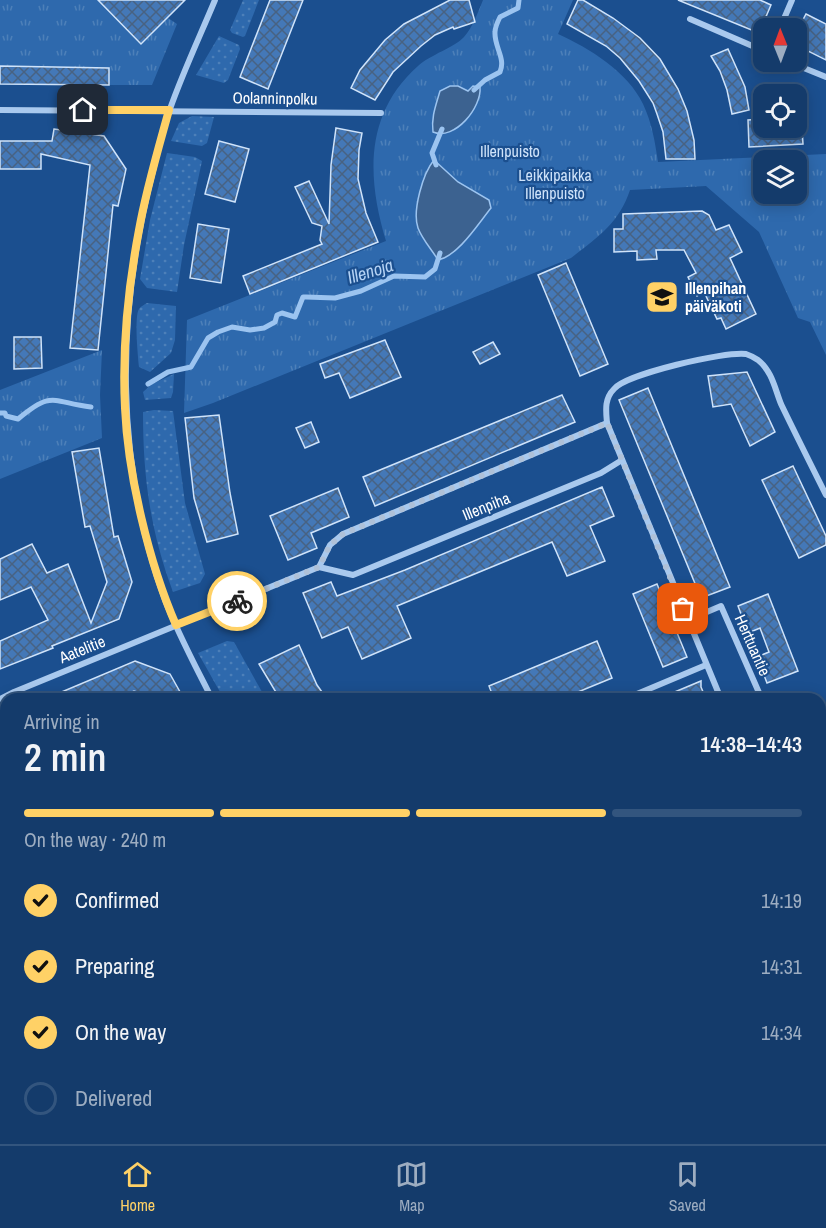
<!DOCTYPE html>
<meta charset="utf-8">
<style>
body{margin:0;font-family:"Archivo Narrow",sans-serif;background:#1d4271;color:#f1f3f6;height:100vh;display:flex;flex-direction:column;font-size:22px;white-space:nowrap}
*{box-sizing:border-box;margin:0}
p{font-size:20px;color:#9dadc1}
.icon{flex:none;width:33px;height:33px;fill:none;stroke:currentColor;stroke-width:2;stroke-linecap:round;stroke-linejoin:round}
.map{position:relative;flex:1;overflow:hidden}
.drawer{position:absolute;left:0px;top:693px;width:826px;height:452px;display:flex;flex-direction:column;background:#143b6b;border-radius:18px 18px 0 0;box-shadow:0 3px 15px #0003,0 0 0 2px #33557e}
.drawer>*{flex:none}
.needle{width:39px;rotate:359deg}
.tools{position:absolute;left:753px;top:18px;display:grid;gap:12px}
.tools a{display:grid;place-items:center;width:54px;height:54px;border-radius:12px;background:#143b6b;box-shadow:0 3px 15px #0003,0 0 0 2px #33557e;font-size:30px}
.pin{position:absolute;display:grid;place-items:center;width:51px;height:51px;color:#fff;margin:-26px;border-radius:12px;box-shadow:0 3px 9px #0006}
.courier{position:absolute;display:grid;place-items:center;width:60px;height:60px;margin:-30px;border:4px solid #ffd166;border-radius:50%;background:#fff;color:#222;box-shadow:0 2px 8px #0007}
.summary em{font-style:normal;font-weight:600}
.summary div{display:flex;flex-direction:column-reverse}
.summary{display:flex;align-items:center;justify-content:space-between;height:102px;padding:0 24px}
h1{font-size:39px;font-weight:600;line-height:45px}
.bar{display:grid;grid-template-columns:repeat(4,1fr);gap:9px 6px;align-content:center;height:72px;padding:0 24px}
.bar i{height:8px;border-radius:4px;background:#33557e}
.bar .active{background:#ffd166}
.bar p{grid-column:span 4}
ol{padding:0 24px;list-style:none}
li{display:flex;align-items:center;gap:18px;height:66px}
li p{margin-inline-start:auto}
li .icon{padding:6px;border-radius:50%;background:#ffd166;color:#111;stroke-width:4}
li:last-child{color:#9dadc1}
li i{width:33px;height:33px;border:3px solid #33557e;border-radius:50%}
.tab-bar{display:flex;justify-content:space-around;align-items:center;height:84px;border-top:2px solid #33557e;background:#143b6b;font-size:16px;color:#9dadc1}
.tab-bar a{display:grid;justify-items:center;gap:3px}
.tab-bar .active{color:#ffd166}
.map>svg:first-child{display:block}
.grass{fill:url(#grass-dots)}
.park{fill:url(#park-tufts);fill-rule:evenodd}
.water{fill:#3c6290;stroke:#9cc4f0;stroke-width:1.5}
.lines{fill:none;stroke-linecap:round;stroke-linejoin:round}
.stream{stroke:#9cc4f0;stroke-width:5}
.building{fill:url(#building-cross-hatch);stroke:#cfe3fa;stroke-width:1.5}
.lane{stroke:#a9c9ee;stroke-width:4.5}
.street{stroke:#a9c9ee;stroke-width:6}
.done{stroke:#afc1d8;stroke-width:6;stroke-dasharray:0 10.8}
.route{stroke:#ffd166;stroke-width:8}
.labels{text-anchor:middle;dominant-baseline:central;stroke-width:4.5;stroke-linejoin:round;paint-order:stroke}
.street-label{font-size:16px;fill:#fff;stroke:#1b4f8f}
.park-label{font-size:16px;fill:#cfe3fa;stroke:#1b4f8f}
.poi-label{font-size:16px;font-weight:bold;fill:#fff;stroke:#1b4f8f;text-anchor:start}
.water-label{font-size:18px;font-style:italic;fill:#b5d3f5;stroke:#1b4f8f}
</style>
<div class="map">
<svg width="826" height="1144" viewBox="0 0 826 1144">
<defs>
<pattern id="grass-dots" width="8" height="8" patternUnits="userSpaceOnUse" patternTransform="scale(1.5)"><rect width="8" height="8" fill="#2e69ad"/><path d="M2 2h.1M6 6h.1" fill="none" stroke="#4d80b9" stroke-width="1.8" stroke-linecap="round"/></pattern>
<pattern id="park-tufts" width="24" height="20" patternUnits="userSpaceOnUse" patternTransform="scale(1.5)"><rect width="24" height="20" fill="#2e69ad"/><path d="M3 7l-1-3M5 7V3M7 7l1-3M15 17l-1-3M17 17v-4M19 17l1-3" fill="none" stroke="#4d80b9"/></pattern>
<pattern id="building-cross-hatch" width="8" height="8" patternUnits="userSpaceOnUse" patternTransform="scale(1.5)"><rect width="8" height="8" fill="#4478b7"/><path d="M0 0l8 8M0 8l8-8" fill="none" stroke="#486282"/></pattern>
</defs>
<rect width="100%" height="100%" fill="#1b4f8f"/>
<g class="grass">
<path d="M243,0H259L245,36L243,37L232,33L230,30Z"/>
<path d="M219,36L239,45L240,49L228,80L224,83L196,75Z"/>
<path d="M192,116L214,117L207,143L202,146L171,141L179,123Z"/>
<path d="M167,153L195,157L202,161L184,245L177,292L147,288L140,279L150,220Z"/>
<path d="M147,303L176,306L175,340L171,353L150,372L139,367C138,356 134,317 139,309C141,306 144,305 147,303Z"/>
<path d="M174,374L173,392L171,398L145,400L143,392L152,384Z"/>
<path d="M154,410L173,411L185,503L205,574L200,583L173,592C150,530 143,477 143,412Z"/>
<path d="M227,641L234,642L266,699H224L198,653Z"/>
</g>
<g class="park">
<path d="M0,0H98L141,44L168,18L177,24L152,85H109V68L0,66Z"/>
<path d="M483,0H573L558,34C589,48 628,72 643,104C652,123 655,142 658,162L826,154V355L810,322L798,318L759,232L706,186L630,190C619,223 598,237 571,258L213,403L184,413L187,320L386,241C367,178 364,114 418,66C430,55 455,47 464,37C473,27 478,12 483,0ZM764,160H796V194H764Z"/>
<path d="M102,350L100,395L102,438L0,479V390Z"/>
<path d="M821,956H826V1038L821,1037Z"/>
<rect x="0" y="962" width="6" height="70"/>
</g>
<g class="water">
<path d="M450,86H458L468,91L473,86L480,87C482,107 455,141 433,132C431,117 436,105 440,91Z"/>
<path d="M434,160L458,182L489,200L491,208C478,224 458,256 438,260C432,250 422,239 418,228C412,211 423,173 434,160Z"/>
</g>
<g class="lines">
<g class="stream">
<path d="M474,90L485,80L500,72C506,58 494,47 495,32C495,27 498,21 500,17L518,8L519,0"/>
<path d="M436,165L432,153L442,129"/>
<path d="M148,384L168,372L191,367L208,338L218,332L232,327L250,330L264,328L275,322L277,315L282,313L295,317L303,297H306L335,298L361,291L394,276L425,277L435,269L440,253"/>
<path d="M0,413H5L6,416L18,419C53,390 51,402 91,407"/>
</g>
</g>
<g class="building">
<path d="M98,0H185L141,44Z"/>
<path d="M270,0H303L268,89L240,77Z"/>
<path d="M450,0H469L475,22L454,29L453,27L435,35L421,46L393,72L375,100L351,88L360,70L385,40L404,24Z"/>
<path d="M578,0H583L613,18L640,38L660,59L678,89L687,111L694,140L695,159H666L663,132L657,114L653,103L639,81L620,58L606,46L567,24Z"/>
<path d="M678,0H760L771,5L759,33Z"/>
<path d="M806,14L826,24V60L796,45V33Z"/>
<path d="M728,49L745,87L749,110L732,114L727,90L720,71L711,56Z"/>
<path d="M0,66L109,68V85L0,84Z"/>
<path d="M764,119V128H802L803,144L749,147L748,120Z"/>
<path d="M336,128L362,133L359,150L358,179L366,213L378,242L250,294L243,276L322,244L320,240L322,226L312,223L295,187L309,181L329,224L331,165Z"/>
<path d="M54,129L104,136L126,169L118,206L113,205L98,350L70,348L90,165L41,154V169H0V141H52Z"/>
<path d="M219,141L249,149L235,202L205,194Z"/>
<path d="M702,211L709,215L716,230L729,225L742,252L730,258L756,314L726,329L721,318L717,319L704,292L697,296L688,277L696,273L684,250H656L657,259L637,260V251L614,252V229H623V214Z"/>
<path d="M198,224L229,229L221,283L190,278Z"/>
<path d="M566,263L608,364L580,376L538,275Z"/>
<path d="M14,337H41L42,368L14,369Z"/>
<path d="M385,340L401,377L350,398L339,373L325,378L320,364Z"/>
<path d="M493,342L500,354L480,364L473,352Z"/>
<path d="M747,372L775,432L750,446L731,404L713,407L708,376Z"/>
<path d="M648,388L730,587L701,598L619,400Z"/>
<path d="M562,395L575,422L375,506L363,477Z"/>
<path d="M219,415L230,493L238,534L207,542L194,498L185,418Z"/>
<path d="M311,422L319,442L305,448L296,428Z"/>
<path d="M99,448L114,537L118,536L132,582L119,619L52,646L53,648L0,669V641L48,620L31,587L0,600V559L32,544L47,573L68,564L91,623L107,582L90,526L85,527L72,452Z"/>
<path d="M793,466L826,536V545L799,558L762,480Z"/>
<path d="M602,487L614,516L590,526L605,561L567,576L552,542L397,606L411,638L362,659L348,627L322,638L303,593L331,582L337,596L405,570Z"/>
<path d="M338,488L349,517L311,533L317,548L288,560L270,516Z"/>
<path d="M657,584L687,657L663,667L633,594Z"/>
<path d="M768,594L798,671L767,683L757,657L769,652L760,628L748,633L738,606Z"/>
<path d="M597,641L612,678L561,699H494L489,686Z"/>
<path d="M299,645L317,685L327,699H280L259,664Z"/>
<path d="M135,661L170,674L184,699H153L152,697L134,691L116,699H45Z"/>
<path d="M701,681V687L706,699H658Z"/>
</g>
<g class="lines">
<path class="lane" d="M0,1058H6"/>
<g class="street">
<path d="M690,19L764,51"/>
<path d="M780,28L792,0"/>
<path d="M789,62L826,77"/>
<path d="M0,110L381,113"/>
<path d="M607,423L343,534L330,545L319,567L353,575L601,473L622,460"/>
<path d="M688,620L721,606L760,695L751,699"/>
<path d="M0,699L14,692L319,567"/>
<path d="M212,699C196,667 178,634 165,600C114,461 116,313 153,171C158,150 162,129 170,109C183,72 200,36 215,0"/>
<path d="M625,699L706,665"/>
<path d="M721,699L607,423C606,411 604,399 614,389C626,374 725,351 746,354C749,355 755,358 758,360C772,371 775,389 781,404C796,435 811,465 826,495"/>
<path d="M0,718L6,732"/>
<path d="M0,754L6,752"/>
<path d="M820,821L826,829"/>
<path d="M820,946H826"/>
<path d="M820,1061H826"/>
<path d="M575,1138V1144"/>
<path d="M282,1144L284,1138"/>
<path d="M782,1144V1138"/>
</g>
</g>
<g class="lines">
<path class="done" d="M237,601L319,567L330,545L343,534L607,423L683,609"/>
<path class="route" d="M83,110H169C158,150 146,190 139,230C128,288 122,348 125,408C128,475 149,563 176,625L237,601"/>
</g>
<defs>
<g id="school-square" transform="scale(1.725)"><rect x="-9" y="-9" width="18" height="18" rx="4" fill="#ffd166" stroke="#1b4f8f"/><path d="M0-5L7-2L0 1L-7-2ZM-4 1L0 2.5L4 1V4Q0 6-4 4Z" fill="#111"/></g>
</defs>
<g fill-rule="evenodd">
<use href="#school-square" x="662" y="297"/>
</g>
<g class="labels">
<g class="street-label">
<text transform="translate(275 98) rotate(1)">Oolanninpolku</text>
<text transform="translate(486 506) rotate(-22)">Illenpiha</text>
<text transform="translate(753 645) rotate(66)">Herttuantie</text>
<text transform="translate(82 649) rotate(-22)">Aatelitie</text>
</g>
<g class="park-label">
<text x="510" y="151">Illenpuisto</text>
<text x="555" y="175">Leikkipaikka<tspan x="555" dy="18">Illenpuisto</tspan></text>
</g>
<g class="poi-label">
<text x="685" y="288">Illenpihan<tspan x="685" dy="18">päiväkoti</tspan></text>
</g>
<g class="water-label">
<text transform="translate(370 271) rotate(-17)">Illenoja</text>
</g>
</g>
</svg>
<div class="tools">
<a><svg class="needle" viewBox="-14 -14 28 28"><path d="M0-13l5 13h-10z" fill="#e53935"/><path d="M0 13l5-13h-10z" fill="#9dadc1"/></svg></a>
<a><svg class="icon" aria-label="locate" viewBox="0 0 24 24"><circle cx="12" cy="12" r="6"/><path d="M12 2v4M12 18v4M2 12h4M18 12h4"/></svg></a>
<a><svg class="icon" aria-label="layers" viewBox="0 0 24 24"><path d="M12 4l9 5-9 5-9-5zM3 14l9 5 9-5"/></svg></a>
</div>
<div class="pin" style="left:683px;top:609px;background:#ea580c"><svg class="icon" aria-label="bag" viewBox="0 0 24 24"><path d="M5 8h14l-1 12H6zM9 8a3 3 0 0 1 6 0"/></svg></div>
<div class="pin" style="left:83px;top:110px;background:#1f2937"><svg class="icon" aria-label="home" viewBox="0 0 24 24"><path d="M3 11l9-7 9 7M6 9v11h12V9"/></svg></div>
<div class="courier" style="left:237px;top:601px"><svg class="icon" aria-label="bike" viewBox="0 0 24 24"><circle cx="6" cy="16" r="4"/><circle cx="18" cy="16" r="4"/><path d="M6 16l4-8h5l3 8M10 8l3 8H6M13 5h3"/></svg></div>
<section class="drawer">
<div class="summary"><div><h1>2 min</h1><p>Arriving in</p></div><em>14:38–14:43</em></div>
<div class="bar"><i class="active"></i><i class="active"></i><i class="active"></i><i></i><p>On the way · 240 m</p></div>
<ol>
<li><svg class="icon" aria-label="check" viewBox="0 0 24 24"><path d="M5 12l5 5 9-10"/></svg>Confirmed<p>14:19</p></li>
<li><svg class="icon" aria-label="check" viewBox="0 0 24 24"><path d="M5 12l5 5 9-10"/></svg>Preparing<p>14:31</p></li>
<li><svg class="icon" aria-label="check" viewBox="0 0 24 24"><path d="M5 12l5 5 9-10"/></svg>On the way<p>14:34</p></li>
<li><i></i>Delivered</li>
</ol>
</section>
</div>
<nav class="tab-bar">
<a class="active"><svg class="icon" aria-label="home" viewBox="0 0 24 24"><path d="M3 11l9-7 9 7M6 9v11h12V9"/></svg>Home</a>
<a><svg class="icon" aria-label="map" viewBox="0 0 24 24"><path d="M3 6l6-2 6 2 6-2v14l-6 2-6-2-6 2zM9 4v14M15 6v14"/></svg>Map</a>
<a><svg class="icon" aria-label="saved" viewBox="0 0 24 24"><path d="M7 4h10v16l-5-4-5 4z"/></svg>Saved</a>
</nav>
